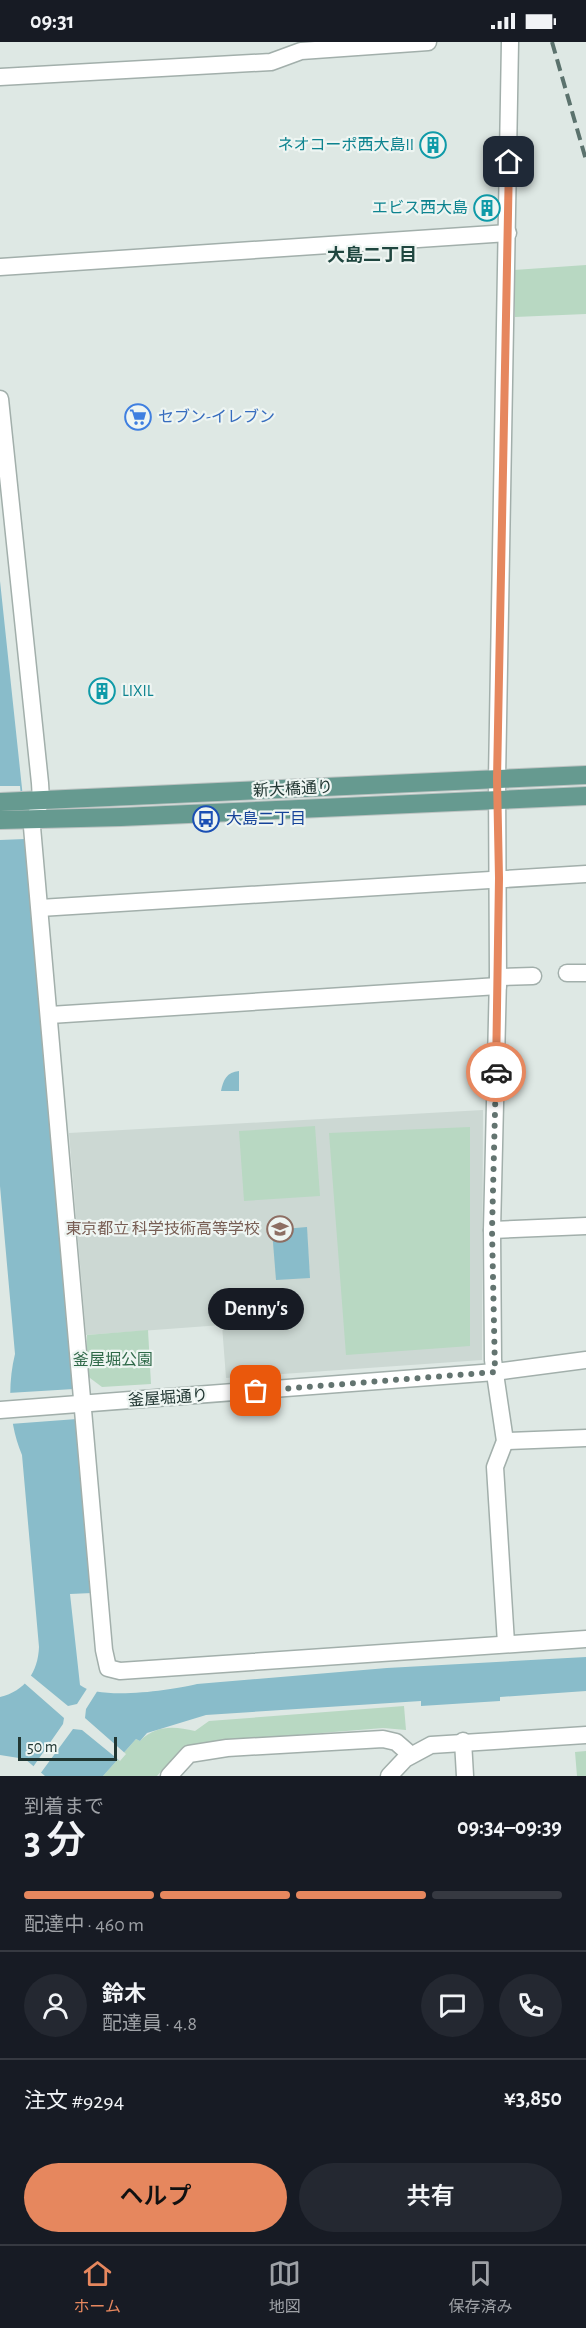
<!DOCTYPE html>
<html lang="ja">
<meta charset="utf-8">
<style>
body{margin:0;font-family:"Alegreya Sans","Noto Sans JP",sans-serif;background:#242831;color:#f1f3f6;height:100vh;display:flex;flex-direction:column;font-size:22px;white-space:nowrap}
*{box-sizing:border-box;margin:0}
p{font-size:20px;color:#9ea1a6}
.icon{flex:none;width:33px;height:33px;fill:none;stroke:currentColor;stroke-width:2;stroke-linecap:round;stroke-linejoin:round}
.map{position:relative;height:1734px;overflow:hidden}
.sheet{display:flex;flex-direction:column;background:#171b24;flex:1}
.sheet>*{flex:none}
.scale{position:absolute;left:18px;bottom:15px;width:99px;box-sizing:border-box;padding-left:6px;border:3px solid #213632;border-top:0;font-size:16px;line-height:21px;white-space:nowrap;color:#213632;-webkit-text-stroke:4px #eef5f2;paint-order:stroke}
.pin{position:absolute;display:grid;place-items:center;width:51px;height:51px;color:#fff;margin:-26px;border-radius:12px;box-shadow:0 3px 9px #0006}
.courier{position:absolute;display:grid;place-items:center;width:60px;height:60px;margin:-30px;border:4px solid #e6875e;border-radius:50%;background:#fff;color:#222;box-shadow:0 2px 8px #0007}
.bubble{position:absolute;height:42px;border-radius:21px;background:#171b24;box-shadow:0 3px 9px #0003;font-size:20px;font-weight:600;line-height:42px;text-align:center}
.summary em{font-style:normal;font-weight:600}
.summary div{display:flex;flex-direction:column-reverse}
.summary{display:flex;align-items:center;justify-content:space-between;height:102px;padding:0 24px}
h1{font-size:39px;font-weight:600;line-height:45px}
.bar{display:grid;grid-template-columns:repeat(4,1fr);gap:9px 6px;align-content:center;height:72px;padding:0 24px}
.bar i{height:8px;border-radius:4px;background:#363941}
.bar .selected{background:#e6875e}
.bar p{grid-column:span 4}
.line{display:flex;align-items:center;gap:15px;padding:0 24px;border-top:2px solid #363941}
.line div{flex:1}
.round{display:grid;place-items:center;flex:none;width:63px;height:63px;border-radius:32px;background:#242831}
.action{display:flex;gap:12px;margin-top:auto;padding:12px 24px}
.action a{flex:1;height:69px;border-radius:36px;background:#e6875e;color:#111;font-size:24px;font-weight:600;line-height:69px;text-align:center}
.action a+a{background:#242831;color:#f1f3f6}
.status{display:flex;justify-content:space-between;align-items:center;height:42px;padding:0 30px;background:#171b24;direction:ltr}
.status svg{height:16px;fill:currentColor}
.dock{display:flex;justify-content:space-around;align-items:center;height:84px;border-top:2px solid #363941;background:#171b24;font-size:16px;color:#9ea1a6}
.dock a{display:grid;justify-items:center;gap:3px}
.dock .selected{color:#e6875e}
.map>svg:first-child{display:block}
.built{fill:#ccd8d3}
.green{fill:#b8d8c2}
.water{fill:#89bcca}
.pier{fill:#dee8e4}
.lines{fill:none;stroke-linecap:round;stroke-linejoin:round}
.minor-casing{stroke:#a2afab;stroke-width:19}
.major-casing{stroke:#bcc3c2;stroke-width:20}
.minor{stroke:#fff;stroke-width:16}
.major{stroke:#669a90;stroke-width:18}
.rail{stroke:#5b726d;stroke-width:4;stroke-dasharray:12 6;stroke-linecap:butt}
.done{stroke:#637470;stroke-width:6;stroke-dasharray:0 10.8}
.route{stroke:#e6875e;stroke-width:8}
.labels{text-anchor:middle;dominant-baseline:central;stroke-width:4.5;stroke-linejoin:round;paint-order:stroke}
.culture-label{font-size:16px;fill:#0d838f;stroke:#eef5f2;text-anchor:end}
.shop-label{font-size:16px;fill:#366cbe;stroke:#eef5f2;text-anchor:start}
.street-label{font-size:16px;fill:#213632;stroke:#eef5f2}
.transit-label{font-size:16px;fill:#164399;stroke:#eef5f2;text-anchor:start}
.education-label{font-size:16px;fill:#785e54;stroke:#eef5f2;text-anchor:end}
.park-label{font-size:16px;fill:#2f6949;stroke:#eef5f2}
.neighbourhood-label{font-size:18px;font-weight:bold;fill:#1f463f;stroke:#eef5f2}
</style>
<div class="status"><b>09:31</b><svg viewBox="0 0 49 12"><path d="M0 12V9h3v3zM5 12V6h3v6zM10 12V3h3v9zM15 12V0h3v12zM26 1h20v11H26zM47 4h2v5h-2z"/></svg></div>
<div class="map">
<svg width="586" height="1734" viewBox="0 0 586 1734">
<rect width="100%" height="100%" fill="#dee8e4"/>
<path class="built" d="M483,1068L482,1318L226,1336L222,1283L86,1293L69,1091Z"/>
<g class="green">
<path d="M586,223V272L515,275L514,228Z"/>
<path d="M315,1084L320,1154L244,1159L239,1089Z"/>
<path d="M470,1085V1304L346,1313L329,1091Z"/>
<path d="M148,1288L151,1342L102,1345L86,1333L87,1293Z"/>
<path d="M404,1664L406,1688L383,1686L235,1698L182,1706L157,1734H103L136,1697L140,1699C156,1683 174,1684 195,1689L209,1679Z"/>
<path d="M586,1709V1734H577L575,1710Z"/>
</g>
<g class="water">
<path d="M0,539L45,963L92,1551L70,1552L80,1643C99,1659 173,1648 197,1642L387,1626L586,1615V1649L500,1655V1659L421,1664V1659L206,1673L147,1691L140,1699L136,1697L103,1734H45L25,1717L0,1713V1655C25,1649 38,1630 39,1605L22,1413C9,1382 7,1345 15,1312L0,1144Z"/>
<path d="M239,1029V1049H221C223,1038 227,1030 239,1029Z"/>
<path d="M307,1185L310,1236L276,1238L272,1188Z"/>
</g>
<g class="pier">
<path d="M0,744H20L25,797L0,798Z"/>
<path d="M74,1347L77,1377L10,1382L8,1351Z"/>
<path d="M29,1632L68,1664L77,1662L88,1645L98,1648L86,1667L85,1676L126,1712L120,1719L82,1688L73,1687L40,1732L33,1725L63,1682L64,1676L23,1640Z"/>
</g>
<g class="lines">
<g class="minor-casing">
<g id="minor">
<path d="M0,35L271,20L301,9L428,0"/>
<path d="M0,225L508,191"/>
<path d="M0,357L40,741L41,758L32,785L104,1608L108,1626L120,1629L586,1597"/>
<path d="M40,866L586,832"/>
<path d="M567,931H586"/>
<path d="M498,935L533,934"/>
<path d="M50,973L498,944"/>
<path d="M492,1188L586,1184"/>
<path d="M0,1368L495,1330L586,1318"/>
<path d="M505,1399L586,1396"/>
<path d="M506,1601L495,1425L505,1399L493,1318L492,1188L498,935L497,737L510,0"/>
<path d="M463,1699L465,1734"/>
<path d="M169,1734L189,1712L227,1706L383,1697L396,1700L411,1713"/>
<path d="M389,1734L405,1717L431,1703L586,1693"/>
</g>
</g>
<g class="major-casing">
<g id="major">
<path d="M0,760L586,733"/>
<path d="M0,778L121,775L586,754"/>
</g>
</g>
<use href="#minor" class="minor"/>
<use href="#major" class="major"/>
<path class="rail" d="M552,0L586,118"/>
</g>
<g class="lines">
<path class="done" d="M256,1349L495,1330L492,1188L496,1030"/>
<path class="route" d="M496,1030L499,836L497,737L509,120"/>
</g>
<defs>
<g id="building-ring" transform="scale(1.35)"><circle r="9.5" fill="#eef5f2" stroke="#0f9aa8" stroke-width="1.5"/><path d="M-4-6H4V6H1V3H-1V6H-4ZM-2.5-4.3h1.7v1.8h-1.7ZM.8-4.3h1.7v1.8H.8ZM-2.5-1h1.7V.8h-1.7ZM.8-1h1.7V.8H.8Z" fill="#0f9aa8"/></g>
<g id="supermarket-ring" transform="scale(1.35)"><circle r="9.5" fill="#eef5f2" stroke="#3f7fe0" stroke-width="1.5"/><path d="M-6-5.5h2.5l.6 2H6L4.5 2H-2.5L-4.4-4H-6ZM-1.5 3.2a1.3 1.3 0 1 0 .1 0ZM3 3.2a1.3 1.3 0 1 0 .1 0Z" fill="#3f7fe0"/></g>
<g id="bus-ring" transform="scale(1.35)"><circle r="9.5" fill="#eef5f2" stroke="#1a4fb4" stroke-width="1.5"/><path d="M-5-6H5V4H4V6H2V4H-2V6H-4V4H-5ZM-3.5-4V0h7V-4ZM-3.5 1.2v1.5H-2V1.2ZM2 1.2v1.5H3.5V1.2Z" fill="#1a4fb4"/></g>
<g id="school-ring" transform="scale(1.35)"><circle r="9.5" fill="#eef5f2" stroke="#8d6e63" stroke-width="1.5"/><path d="M0-5L7-2L0 1L-7-2ZM-4 1L0 2.5L4 1V4Q0 6-4 4Z" fill="#8d6e63"/></g>
</defs>
<g fill-rule="evenodd">
<use href="#building-ring" x="433" y="103"/>
<use href="#building-ring" x="487" y="166"/>
<use href="#supermarket-ring" x="138" y="375"/>
<use href="#building-ring" x="102" y="649"/>
<use href="#bus-ring" x="206" y="777"/>
<use href="#school-ring" x="280" y="1187"/>
</g>
<g class="labels">
<g class="culture-label">
<text x="414" y="103">ネオコーポ西大島II</text>
<text x="468" y="166">エビス西大島</text>
<text x="122" y="649" text-anchor="start">LIXIL</text>
</g>
<g class="shop-label">
<text x="158" y="375">セブン-イレブン</text>
</g>
<g class="street-label">
<text transform="translate(293 747) rotate(-3)">新大橋通り</text>
<text transform="translate(168 1356) rotate(-4)">釜屋堀通り</text>
</g>
<g class="transit-label">
<text x="226" y="777">大島二丁目</text>
</g>
<g class="education-label">
<text x="260" y="1187">東京都立 科学技術高等学校</text>
</g>
<g class="park-label">
<text x="113" y="1318">釜屋堀公園</text>
</g>
<g class="neighbourhood-label">
<text x="372" y="214">大島二丁目</text>
</g>
</g>
</svg>
<div class="scale">50 m</div>
<div class="pin" style="left:256px;top:1349px;background:#ea580c"><svg class="icon" aria-label="bag" viewBox="0 0 24 24"><path d="M5 8h14l-1 12H6zM9 8a3 3 0 0 1 6 0"/></svg></div>
<div class="pin" style="left:509px;top:120px;background:#1f2937"><svg class="icon" aria-label="home" viewBox="0 0 24 24"><path d="M3 11l9-7 9 7M6 9v11h12V9"/></svg></div>
<div class="courier" style="left:496px;top:1030px"><svg class="icon" aria-label="car" viewBox="0 0 24 24"><path d="M5 17H2v-5l4-1 3-4h7l3 4 3 1v5h-3M9 17h6M6 11h13"/><circle cx="7" cy="17" r="2"/><circle cx="17" cy="17" r="2"/></svg></div>
<div class="bubble" style="left:208px;top:1246px;width:96px">Denny's</div>
</div>
<section class="sheet">
<div class="summary"><div><h1>3 分</h1><p>到着まで</p></div><em>09:34–09:39</em></div>
<div class="bar"><i class="selected"></i><i class="selected"></i><i class="selected"></i><i></i><p>配達中 · 460 m</p></div>
<div class="line" style="height:108px"><a class="round"><svg class="icon" aria-label="person" viewBox="0 0 24 24"><circle cx="12" cy="8" r="4"/><path d="M4 21q1-7 8-7t8 7"/></svg></a><div><b>鈴木</b><p>配達員 · 4.8</p></div><a class="round"><svg class="icon" aria-label="chat" viewBox="0 0 24 24"><path d="M4 5h16v11H9l-5 4z"/></svg></a><a class="round"><svg class="icon" aria-label="phone" viewBox="0 0 24 24"><path d="M5 4h4l2 5-3 2q2 4 5 5l2-3 5 2v4C11 20 4 13 5 4z"/></svg></a></div>
<div class="line" style="height:78px"><div>注文 #9294</div><b>¥3,850</b></div>
<div class="action"><a>ヘルプ</a><a>共有</a></div>
</section>
<nav class="dock">
<a class="selected"><svg class="icon" aria-label="home" viewBox="0 0 24 24"><path d="M3 11l9-7 9 7M6 9v11h12V9"/></svg>ホーム</a>
<a><svg class="icon" aria-label="map" viewBox="0 0 24 24"><path d="M3 6l6-2 6 2 6-2v14l-6 2-6-2-6 2zM9 4v14M15 6v14"/></svg>地図</a>
<a><svg class="icon" aria-label="saved" viewBox="0 0 24 24"><path d="M7 4h10v16l-5-4-5 4z"/></svg>保存済み</a>
</nav>
